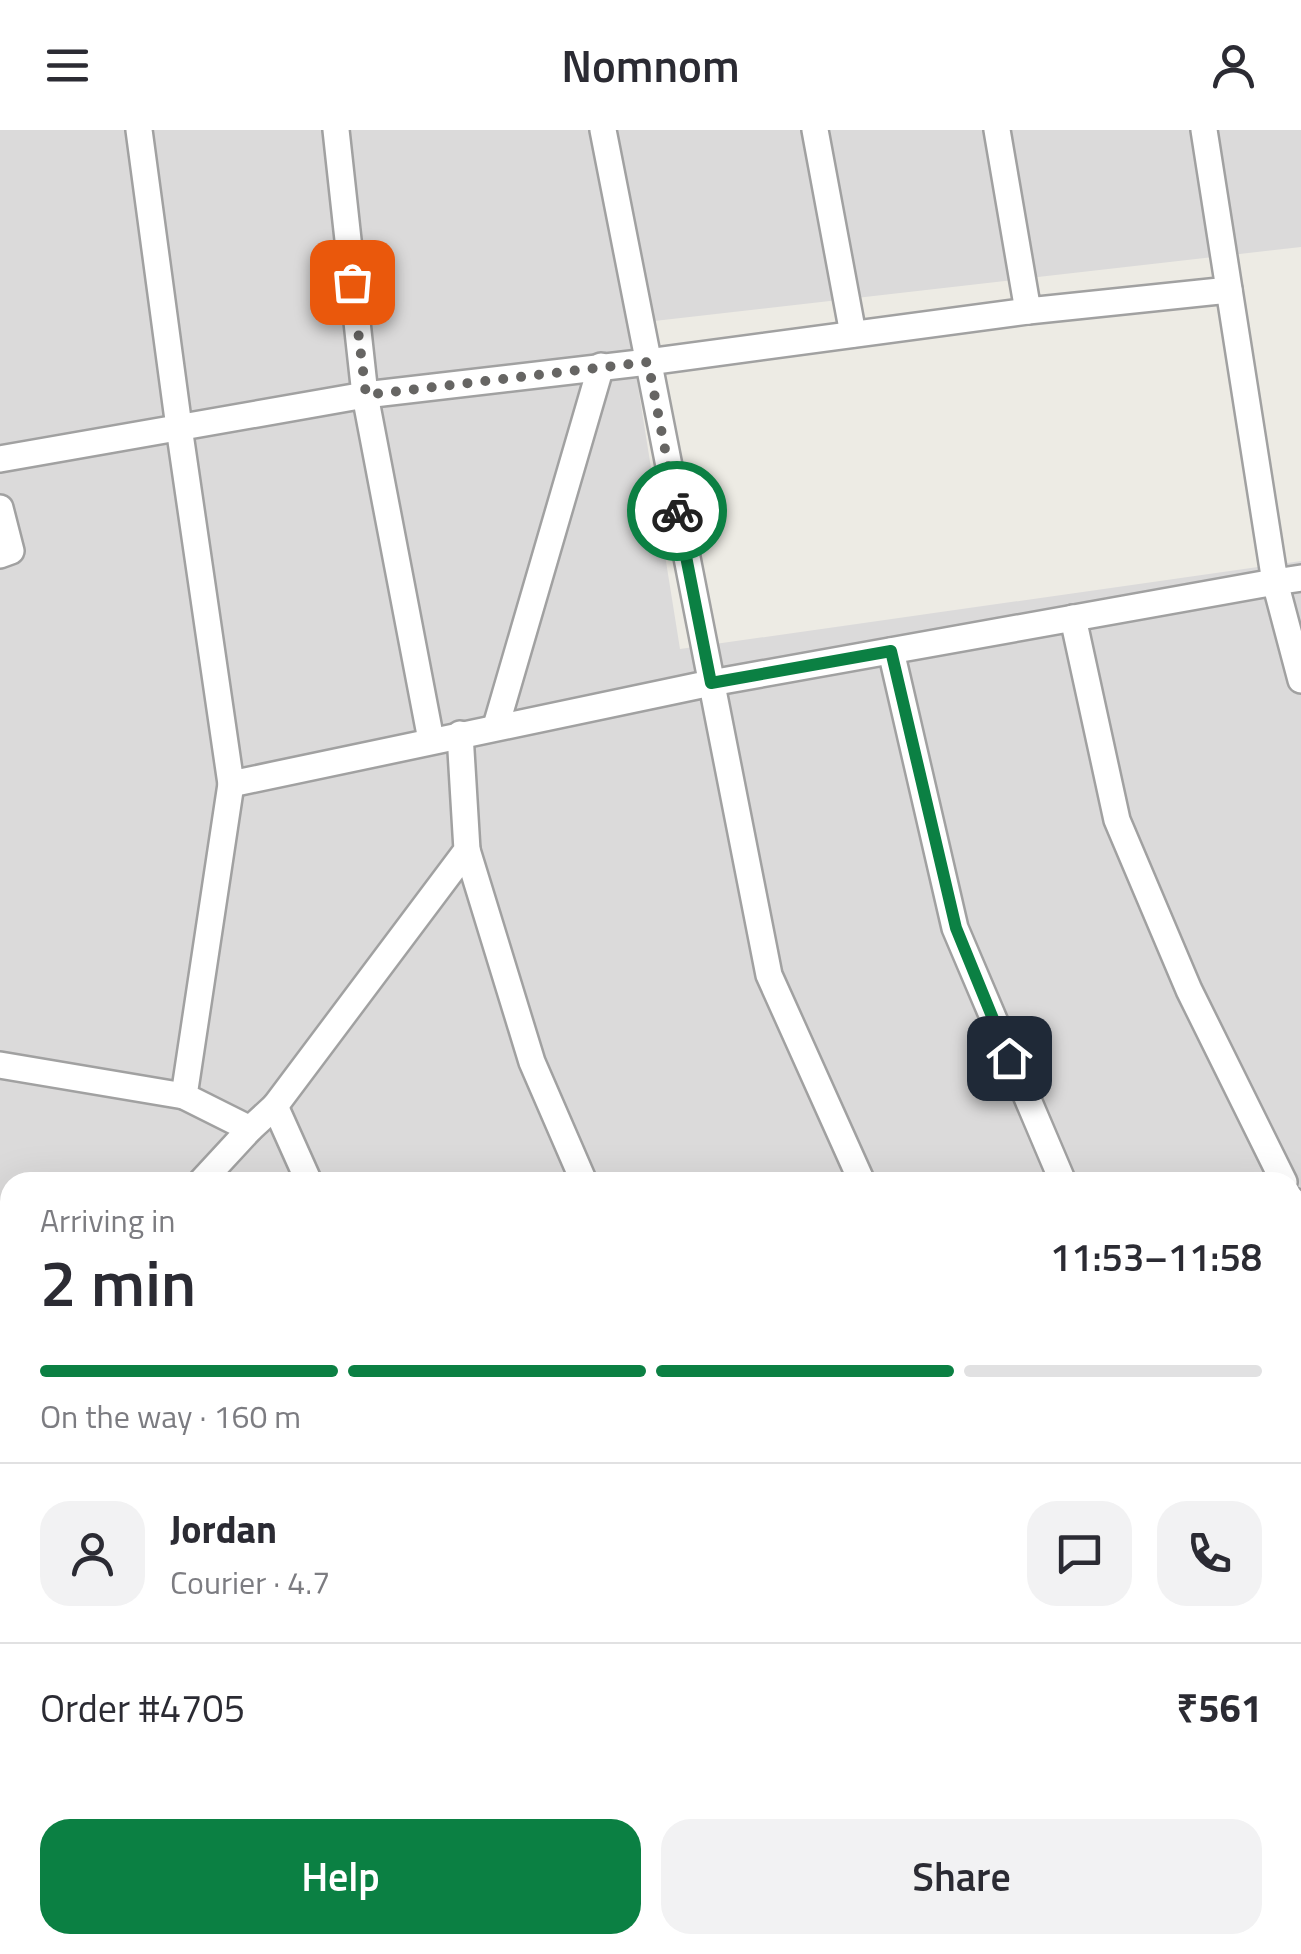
<!DOCTYPE html>
<meta charset="utf-8">
<style>
body{margin:0;font-family:"Titillium Web",sans-serif;background:#f2f2f3;color:#2b2b33;height:100vh;display:flex;flex-direction:column;font-size:38px;white-space:nowrap}
*{box-sizing:border-box;margin:0}
p{font-size:32px;color:#7c7c81}
.icon{flex:none;width:55px;height:55px;fill:none;stroke:currentColor;stroke-width:2;stroke-linecap:round;stroke-linejoin:round}
.map{position:relative;flex:1;overflow:hidden}
.drawer{position:absolute;left:0px;top:1042px;width:1302px;height:782px;display:flex;flex-direction:column;background:#fff;border-radius:30px 30px 0 0;box-shadow:0 10px 40px #0002}
.drawer>*{flex:none}
.pin{position:absolute;display:grid;place-items:center;width:85px;height:85px;color:#fff;margin:-42px;border-radius:20px;box-shadow:0 5px 15px #0006}
.courier{position:absolute;display:grid;place-items:center;width:100px;height:100px;margin:-50px;border:8px solid #0b8043;border-radius:50%;background:#fff;color:#222;box-shadow:0 2px 12px #0007}
.overview em{font-style:normal;font-weight:600}
.overview div{display:flex;flex-direction:column-reverse}
.overview{display:flex;align-items:center;justify-content:space-between;height:170px;padding:0 40px}
h1{font-size:65px;font-weight:600;line-height:75px}
.bar{display:grid;grid-template-columns:repeat(4,1fr);gap:15px 10px;align-content:center;height:120px;padding:0 40px}
.bar i{height:12px;border-radius:8px;background:#e1e1e2}
.bar .current{background:#0b8043}
.bar p{grid-column:span 4}
.line{display:flex;align-items:center;gap:25px;padding:0 40px;border-top:2px solid #e1e1e2}
.line div{flex:1}
.round{display:grid;place-items:center;flex:none;width:105px;height:105px;border-radius:30px;background:#f2f2f3}
.primary-button{display:flex;gap:20px;margin-top:auto;padding:20px 40px}
.primary-button a{flex:1;height:115px;border-radius:30px;background:#0b8043;color:#fff;font-size:40px;font-weight:600;line-height:115px;text-align:center}
.primary-button a+a{background:#f2f2f3;color:#2b2b33}
header{display:flex;justify-content:space-between;align-items:center;height:130px;padding:0 40px;background:#fff;font-size:45px;font-weight:600}
.map>svg:first-child{display:block}
.residential{fill:#dbdada;fill-rule:evenodd}
.lines{fill:none;stroke-linecap:round;stroke-linejoin:round}
.minor-casing{stroke:#a1a1a1;stroke-width:30}
.minor{stroke:#fff;stroke-width:25}
.done{stroke:#666563;stroke-width:10;stroke-dasharray:0 18}
.route{stroke:#0b8043;stroke-width:12}
</style>
<header><svg class="icon" aria-label="menu" viewBox="0 0 24 24"><path d="M4 6h16M4 12h16M4 18h16"/></svg>Nomnom<svg class="icon" aria-label="person" viewBox="0 0 24 24"><circle cx="12" cy="8" r="4"/><path d="M4 21q1-7 8-7t8 7"/></svg></header>
<div class="map">
<svg width="1301" height="1824" viewBox="0 0 1301 1824">
<rect width="100%" height="100%" fill="#edebe4"/>
<path class="residential" d="M0,0H1301V117L628,194L680,519L1301,431V1824H0ZM10,1052H1292V1815H10Z"/>
<g class="lines">
<g class="minor-casing">
<g id="minor">
<path d="M139,0L179,297L231,654L711,553L1275,452L1301,550"/>
<path d="M336,0L365,265L431,610"/>
<path d="M603,0L769,845L862,1052"/>
<path d="M815,0L853,204"/>
<path d="M997,0L1028,181L1229,160"/>
<path d="M1204,0L1275,452L1301,448"/>
<path d="M0,329L365,265L648,232L1028,181"/>
<path d="M0,378L11,421L0,425"/>
<path d="M1073,488L1117,690L1189,860L1284,1052"/>
<path d="M891,521L955,798L1063,1052"/>
<path d="M496,596L601,236"/>
<path d="M231,654L184,966L250,999"/>
<path d="M467,720L532,932L584,1052"/>
<path d="M0,935L184,966"/>
<path d="M275,976L309,1052"/>
<path d="M201,1052L250,999L275,976L467,720L460,604"/>
<path d="M1292,1070L1301,1087"/>
<path d="M1292,1120L1301,1115"/>
<path d="M0,1143L10,1146"/>
<path d="M0,1271L10,1260"/>
<path d="M1292,1407L1301,1402"/>
<path d="M0,1625L10,1608"/>
<path d="M1292,1746L1301,1759"/>
<path d="M400,1824L409,1815"/>
<path d="M724,1824L734,1815"/>
</g>
</g>
<use href="#minor" class="minor"/>
</g>
<g class="lines">
<path class="done" d="M352,152L366,265L648,232L677,381"/>
<path class="route" d="M677,381L711,553L891,521L956,798L1009,928"/>
</g>
</svg>
<div class="pin" style="left:352px;top:152px;background:#ea580c"><svg class="icon" aria-label="bag" viewBox="0 0 24 24"><path d="M5 8h14l-1 12H6zM9 8a3 3 0 0 1 6 0"/></svg></div>
<div class="pin" style="left:1009px;top:928px;background:#1f2937"><svg class="icon" aria-label="home" viewBox="0 0 24 24"><path d="M3 11l9-7 9 7M6 9v11h12V9"/></svg></div>
<div class="courier" style="left:677px;top:381px"><svg class="icon" aria-label="bike" viewBox="0 0 24 24"><circle cx="6" cy="16" r="4"/><circle cx="18" cy="16" r="4"/><path d="M6 16l4-8h5l3 8M10 8l3 8H6M13 5h3"/></svg></div>
<section class="drawer">
<div class="overview"><div><h1>2 min</h1><p>Arriving in</p></div><em>11:53–11:58</em></div>
<div class="bar"><i class="current"></i><i class="current"></i><i class="current"></i><i></i><p>On the way · 160 m</p></div>
<div class="line" style="height:180px"><a class="round"><svg class="icon" aria-label="person" viewBox="0 0 24 24"><circle cx="12" cy="8" r="4"/><path d="M4 21q1-7 8-7t8 7"/></svg></a><div><b>Jordan</b><p>Courier · 4.7</p></div><a class="round"><svg class="icon" aria-label="chat" viewBox="0 0 24 24"><path d="M4 5h16v11H9l-5 4z"/></svg></a><a class="round"><svg class="icon" aria-label="phone" viewBox="0 0 24 24"><path d="M5 4h4l2 5-3 2q2 4 5 5l2-3 5 2v4C11 20 4 13 5 4z"/></svg></a></div>
<div class="line" style="height:130px"><div>Order #4705</div><b>₹561</b></div>
<div class="primary-button"><a>Help</a><a>Share</a></div>
</section>
</div>
